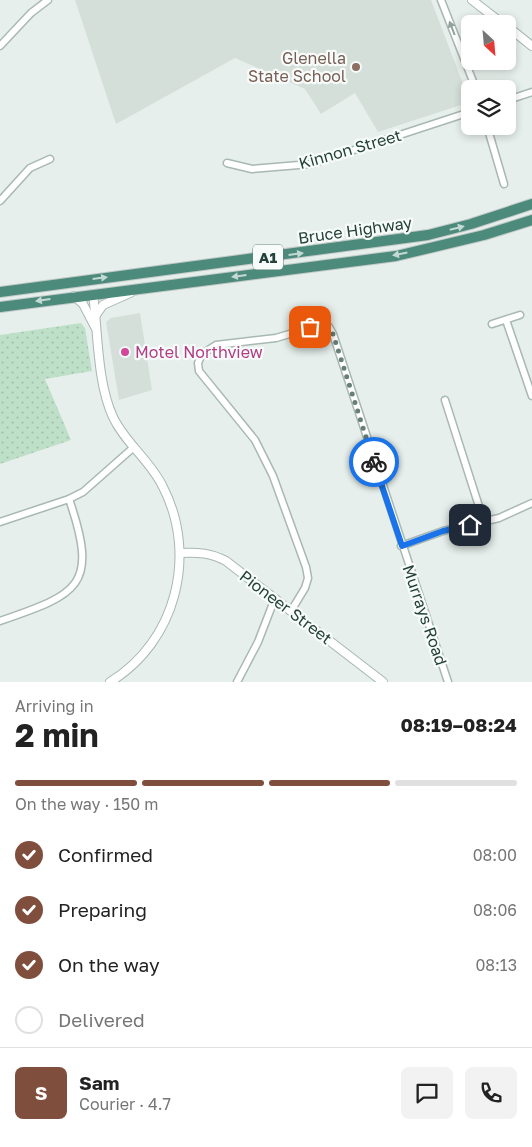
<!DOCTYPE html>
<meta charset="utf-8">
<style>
body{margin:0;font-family:"Golos Text",sans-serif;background:#f2f2f2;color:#222;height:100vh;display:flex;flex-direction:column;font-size:19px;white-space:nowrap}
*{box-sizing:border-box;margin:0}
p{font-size:16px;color:#767676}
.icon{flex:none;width:28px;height:28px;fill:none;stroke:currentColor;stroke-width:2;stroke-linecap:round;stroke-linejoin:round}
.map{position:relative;height:682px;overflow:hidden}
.sheet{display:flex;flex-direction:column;background:#fff;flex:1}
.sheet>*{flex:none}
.needle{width:32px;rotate:154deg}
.buttons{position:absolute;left:461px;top:15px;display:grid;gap:10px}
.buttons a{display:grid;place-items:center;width:55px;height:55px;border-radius:8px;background:#fff;box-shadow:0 2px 8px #0003;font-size:25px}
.pin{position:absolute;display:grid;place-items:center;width:42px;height:42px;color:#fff;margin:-21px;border-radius:10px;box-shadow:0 2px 8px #0006}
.courier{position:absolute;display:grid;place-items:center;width:50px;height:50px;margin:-25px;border:4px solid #1a73e8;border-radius:50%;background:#fff;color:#222;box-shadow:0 1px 6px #0007}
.summary em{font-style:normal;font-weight:700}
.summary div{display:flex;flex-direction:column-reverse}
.summary{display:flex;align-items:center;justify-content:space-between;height:85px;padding:0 15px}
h1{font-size:32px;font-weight:700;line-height:38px}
.bar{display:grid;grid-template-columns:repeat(4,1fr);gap:8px 5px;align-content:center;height:60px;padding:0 15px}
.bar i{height:6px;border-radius:4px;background:#e0e0e0}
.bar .selected{background:#804e3d}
.bar p{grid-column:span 4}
.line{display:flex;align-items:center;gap:12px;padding:0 15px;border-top:1px solid #e0e0e0}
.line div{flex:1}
.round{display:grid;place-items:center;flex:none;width:52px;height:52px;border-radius:8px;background:#f2f2f2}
ol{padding:0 15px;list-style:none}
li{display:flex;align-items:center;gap:15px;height:55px}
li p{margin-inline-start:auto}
li .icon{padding:5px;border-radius:50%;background:#804e3d;color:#fff;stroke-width:4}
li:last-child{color:#767676}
li i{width:28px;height:28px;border:2px solid #e0e0e0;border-radius:50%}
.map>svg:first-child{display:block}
.built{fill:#d4dfda}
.green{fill:url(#green-dots)}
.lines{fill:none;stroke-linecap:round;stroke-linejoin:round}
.minor-casing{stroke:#a8b8b2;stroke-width:9}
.tertiary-casing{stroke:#a8b8b2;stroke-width:10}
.trunk-casing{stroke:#c2cac8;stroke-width:12}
.minor{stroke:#fff;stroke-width:6}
.tertiary{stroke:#fff;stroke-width:8}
.trunk{stroke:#4c8a7c;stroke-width:10}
.oneway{fill:#92a09c}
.oneway2{fill:#c4d9d4}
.done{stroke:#687f78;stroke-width:5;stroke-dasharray:0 9}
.route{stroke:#1a73e8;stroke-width:6}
.education-dot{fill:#8d6e63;stroke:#f7fbf9;stroke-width:2}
.hotel-dot{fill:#d1479c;stroke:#f7fbf9;stroke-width:2}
.labels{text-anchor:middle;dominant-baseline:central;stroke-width:4.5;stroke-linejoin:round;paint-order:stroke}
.shield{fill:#f7fbf9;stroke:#637a73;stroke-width:1}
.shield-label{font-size:15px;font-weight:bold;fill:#24423a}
.education-label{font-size:16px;fill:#785e54;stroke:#f7fbf9;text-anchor:end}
.street-label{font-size:16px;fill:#24423a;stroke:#f7fbf9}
.hotel-label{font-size:16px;fill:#b23c85;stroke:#f7fbf9;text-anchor:start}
</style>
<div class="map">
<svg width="532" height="682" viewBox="0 0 532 682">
<defs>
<pattern id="green-dots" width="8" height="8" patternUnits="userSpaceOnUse" patternTransform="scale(1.25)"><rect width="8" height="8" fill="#bfe0c8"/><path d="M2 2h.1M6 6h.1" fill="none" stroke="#a4c1ad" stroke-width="1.8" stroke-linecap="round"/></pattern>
</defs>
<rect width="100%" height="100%" fill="#e6efeb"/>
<g class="built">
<path d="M75,0H431L470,102L378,132L355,93L321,114L305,89L235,58L116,124Z"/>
<path d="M140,313L152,390L119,400L106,322L111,318Z"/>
</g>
<path class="green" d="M81,323L85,328L92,371L45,379L71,440L0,464V335Z"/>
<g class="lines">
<g class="minor-casing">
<g id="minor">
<path d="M441,0L476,89"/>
<path d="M0,46L31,13L48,0"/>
<path d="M508,100L532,92"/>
<path d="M487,126L504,184"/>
<path d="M227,163L252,169L311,164L470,112"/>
<path d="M0,201L30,168L50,159"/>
<path d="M506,320L532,396"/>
<path d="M492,324L520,315"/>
<path d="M445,400L484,522"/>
<path d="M0,522L69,499L83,492L134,447"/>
<path d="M401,546L443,531L499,518L532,503"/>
<path d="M291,611L305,588L308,578L306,567L273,476L255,440L199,371L198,363L202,354L216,345L276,338L323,324L329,327L333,334L448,682"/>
<path d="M0,621C79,594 99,586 69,499"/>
<path d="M237,682L258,642L275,598"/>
</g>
</g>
<g class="tertiary-casing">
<g id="tertiary">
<path d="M472,0L503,24"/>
<path d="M508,27L532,46"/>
<path d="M93,294C98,331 97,383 113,417C125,443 150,460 163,487C198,555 176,642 110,682"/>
<path d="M74,296L83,304L95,327"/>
<path d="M96,315L103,305L130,293"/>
<path d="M181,553C198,552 211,553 226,561L383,682"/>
</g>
</g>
<g class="trunk-casing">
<g id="trunk">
<path d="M0,292L428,235L471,224L532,204"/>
<path d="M0,307L396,256L484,235L532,220"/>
</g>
</g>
<use href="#minor" class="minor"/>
<use href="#tertiary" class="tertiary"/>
<use href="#trunk" class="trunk"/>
</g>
<defs><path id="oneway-solid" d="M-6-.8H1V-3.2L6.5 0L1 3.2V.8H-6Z" transform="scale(1.25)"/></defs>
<use class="oneway" href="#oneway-solid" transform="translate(452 28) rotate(-111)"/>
<g class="oneway2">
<use href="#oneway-solid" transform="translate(457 228) rotate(-14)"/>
<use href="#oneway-solid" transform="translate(296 254) rotate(-7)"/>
<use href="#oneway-solid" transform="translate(400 254) rotate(169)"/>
<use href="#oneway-solid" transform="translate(239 276) rotate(173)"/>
<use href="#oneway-solid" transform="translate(100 278) rotate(-7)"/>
<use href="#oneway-solid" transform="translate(43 300) rotate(172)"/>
</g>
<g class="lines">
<path class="done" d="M310,327C322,324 327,323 333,334L374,462"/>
<path class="route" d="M374,462L402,546L443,531L470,525"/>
</g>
<circle class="education-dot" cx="356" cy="67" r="5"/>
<circle class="hotel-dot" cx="125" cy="352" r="5"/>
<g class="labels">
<rect class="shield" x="253" y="244.5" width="30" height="25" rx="4"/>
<g class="shield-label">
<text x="268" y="257">A1</text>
</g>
<g class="education-label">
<text x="346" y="58">Glenella<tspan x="346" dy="18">State School</tspan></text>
</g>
<g class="street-label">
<text transform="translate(350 149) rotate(-16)">Kinnon Street</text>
<text transform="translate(355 230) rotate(-8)">Bruce Highway</text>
<text transform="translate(286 607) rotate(37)">Pioneer Street</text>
<text transform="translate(425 615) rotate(71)">Murrays Road</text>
</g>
<g class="hotel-label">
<text x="135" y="352">Motel Northview</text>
</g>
</g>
</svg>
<div class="buttons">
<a><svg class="needle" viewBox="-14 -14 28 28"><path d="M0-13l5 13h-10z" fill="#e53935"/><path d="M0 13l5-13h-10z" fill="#767676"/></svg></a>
<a><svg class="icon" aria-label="layers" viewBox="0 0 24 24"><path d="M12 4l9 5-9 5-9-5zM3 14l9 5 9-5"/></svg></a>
</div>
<div class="pin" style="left:310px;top:327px;background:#ea580c"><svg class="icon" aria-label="bag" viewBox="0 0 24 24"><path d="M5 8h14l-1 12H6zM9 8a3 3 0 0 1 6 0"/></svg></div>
<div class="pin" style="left:470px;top:525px;background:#1f2937"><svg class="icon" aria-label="home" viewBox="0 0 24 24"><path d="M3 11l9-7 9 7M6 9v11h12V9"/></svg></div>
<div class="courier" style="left:374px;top:462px"><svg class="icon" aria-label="bike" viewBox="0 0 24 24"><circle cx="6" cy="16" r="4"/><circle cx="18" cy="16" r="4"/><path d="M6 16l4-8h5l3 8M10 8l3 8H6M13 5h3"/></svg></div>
</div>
<section class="sheet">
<div class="summary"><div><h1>2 min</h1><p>Arriving in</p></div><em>08:19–08:24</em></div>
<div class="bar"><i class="selected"></i><i class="selected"></i><i class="selected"></i><i></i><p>On the way · 150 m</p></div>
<ol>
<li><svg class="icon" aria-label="check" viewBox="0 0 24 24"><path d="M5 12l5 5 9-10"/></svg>Confirmed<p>08:00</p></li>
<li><svg class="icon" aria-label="check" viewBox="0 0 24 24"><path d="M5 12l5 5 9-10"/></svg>Preparing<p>08:06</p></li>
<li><svg class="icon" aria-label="check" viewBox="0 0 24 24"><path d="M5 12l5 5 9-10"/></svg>On the way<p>08:13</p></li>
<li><i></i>Delivered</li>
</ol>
<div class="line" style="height:90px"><b class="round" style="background:#804e3d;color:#fff">S</b><div><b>Sam</b><p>Courier · 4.7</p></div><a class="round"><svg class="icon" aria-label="chat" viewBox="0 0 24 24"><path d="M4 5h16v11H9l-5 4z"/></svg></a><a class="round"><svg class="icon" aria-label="phone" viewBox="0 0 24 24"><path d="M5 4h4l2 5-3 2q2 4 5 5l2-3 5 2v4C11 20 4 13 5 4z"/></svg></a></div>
</section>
